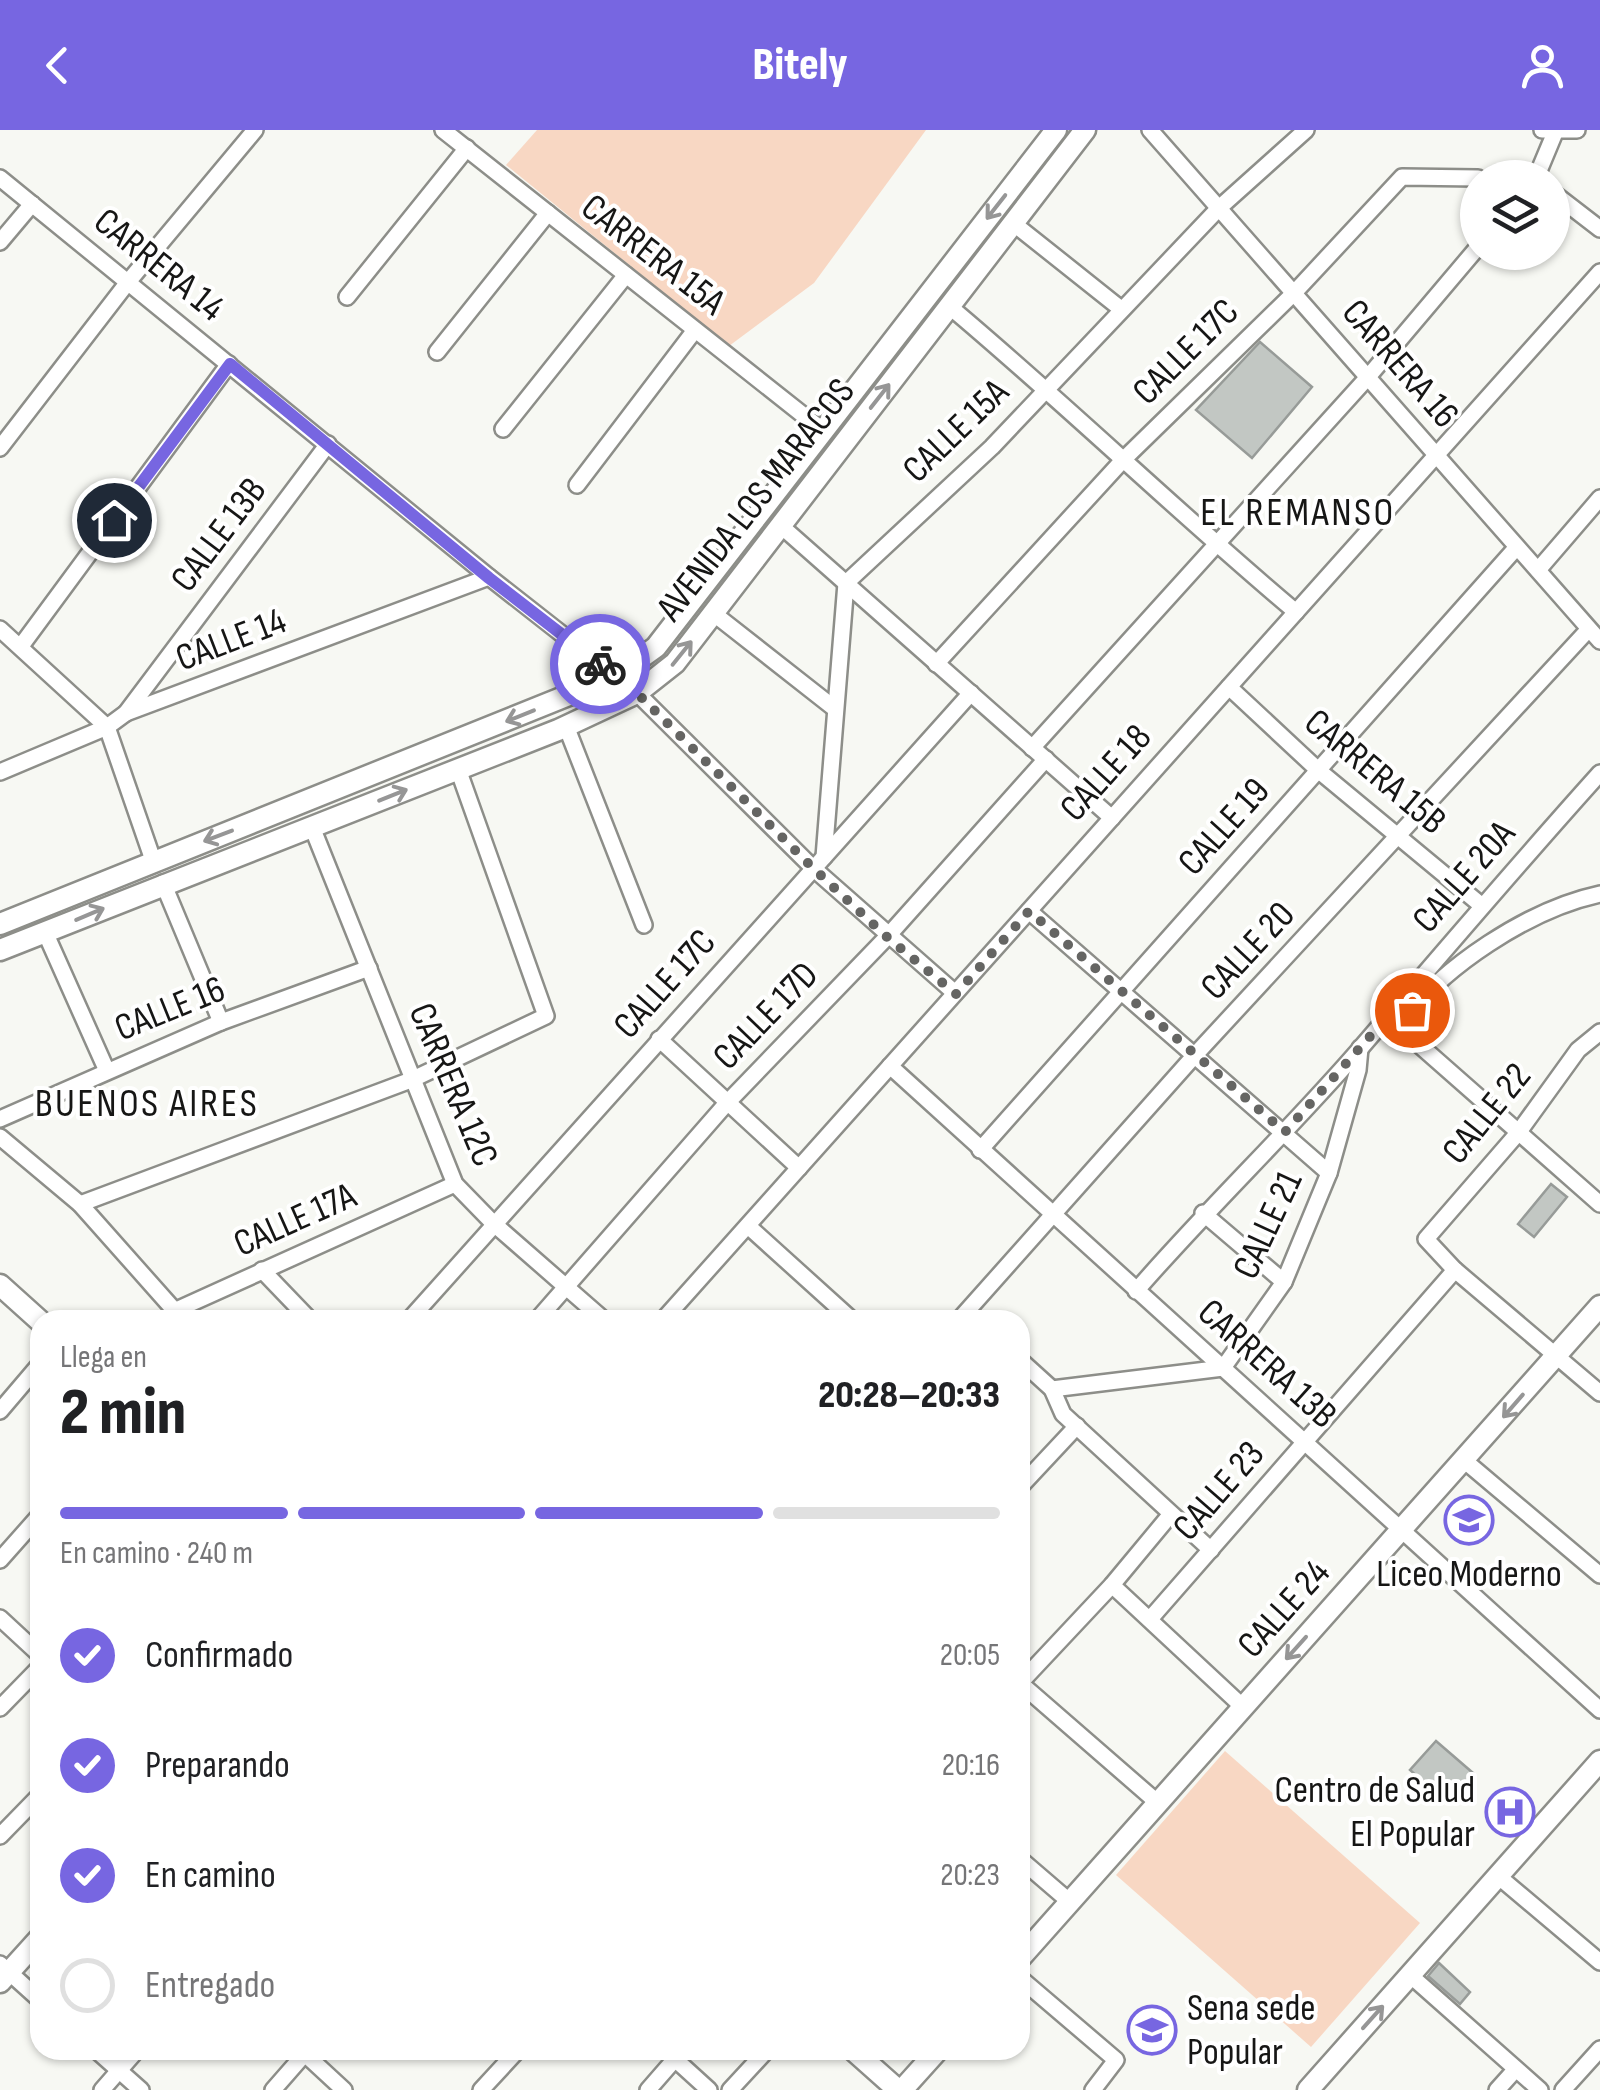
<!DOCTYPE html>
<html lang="es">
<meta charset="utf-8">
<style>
body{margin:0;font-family:"Sofia Sans Condensed",sans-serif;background:#f6f6f6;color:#202124;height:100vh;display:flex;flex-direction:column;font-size:38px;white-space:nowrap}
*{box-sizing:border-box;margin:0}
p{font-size:32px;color:#757577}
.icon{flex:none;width:55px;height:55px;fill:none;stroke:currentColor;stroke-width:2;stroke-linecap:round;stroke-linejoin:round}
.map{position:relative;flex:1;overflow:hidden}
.side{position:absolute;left:30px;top:1180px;width:1000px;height:750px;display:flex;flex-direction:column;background:#fff;border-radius:30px;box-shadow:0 2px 8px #0004}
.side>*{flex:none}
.fabs{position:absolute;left:1460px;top:30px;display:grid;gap:20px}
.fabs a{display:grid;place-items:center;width:110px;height:110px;border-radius:50%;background:#fff;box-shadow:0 2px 8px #0004;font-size:50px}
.pin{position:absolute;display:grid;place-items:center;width:85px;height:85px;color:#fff;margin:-42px;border:5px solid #fff;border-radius:50%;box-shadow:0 2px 10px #0007}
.courier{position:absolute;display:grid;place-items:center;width:100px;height:100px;margin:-50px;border:8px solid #7766e1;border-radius:50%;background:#fff;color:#222;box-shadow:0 2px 12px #0007}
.overview em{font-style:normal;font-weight:800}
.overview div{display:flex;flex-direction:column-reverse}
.overview{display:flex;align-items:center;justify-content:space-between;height:170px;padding:0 30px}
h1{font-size:65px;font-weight:800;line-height:75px}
.bar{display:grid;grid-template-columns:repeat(4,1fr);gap:15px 10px;align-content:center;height:120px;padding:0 30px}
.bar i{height:12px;border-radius:8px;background:#e0e0e0}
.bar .on{background:#7766e1}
.bar p{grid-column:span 4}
ol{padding:0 30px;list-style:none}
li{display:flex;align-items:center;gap:30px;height:110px}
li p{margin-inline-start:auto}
li .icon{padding:10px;border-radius:50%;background:#7766e1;color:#fff;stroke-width:4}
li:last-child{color:#757577}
li i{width:55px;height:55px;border:5px solid #e0e0e0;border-radius:50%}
header{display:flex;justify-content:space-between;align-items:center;height:130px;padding:0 30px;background:#7766e1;color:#fff;font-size:45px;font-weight:800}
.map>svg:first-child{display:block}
.green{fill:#f8d7c3}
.building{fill:#c2c7c3;stroke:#979b98;stroke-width:2.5}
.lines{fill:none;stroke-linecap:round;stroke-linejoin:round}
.street-casing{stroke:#8d8e89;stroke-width:20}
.secondary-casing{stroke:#8d8e89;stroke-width:25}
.street{stroke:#fff;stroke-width:15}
.secondary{stroke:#fff;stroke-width:20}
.oneway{stroke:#969696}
.done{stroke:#656563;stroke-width:10;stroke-dasharray:0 18}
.route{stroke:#7766e1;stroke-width:12}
.labels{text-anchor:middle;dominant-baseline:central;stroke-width:8;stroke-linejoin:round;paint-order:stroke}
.street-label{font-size:38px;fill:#161615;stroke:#fff}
.poi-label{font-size:38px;fill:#161615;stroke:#fff}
.neighbourhood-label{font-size:40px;letter-spacing:2.5px;fill:#161615;stroke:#fff}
</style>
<header><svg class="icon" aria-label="back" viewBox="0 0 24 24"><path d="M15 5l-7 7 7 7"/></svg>Bitely<svg class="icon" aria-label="person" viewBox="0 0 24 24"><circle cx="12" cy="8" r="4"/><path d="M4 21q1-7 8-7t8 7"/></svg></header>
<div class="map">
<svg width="1600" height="1960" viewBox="0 0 1600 1960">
<rect width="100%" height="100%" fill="#f7f8f3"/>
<g class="green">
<path d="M537,0H926L814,153L729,216L506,35Z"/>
<path d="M1225,1621L1420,1793L1311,1917L1116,1745Z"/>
</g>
<g class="building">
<path d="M1260,212L1312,257L1252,328L1196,280Z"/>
<path d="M1551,1054L1567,1067L1534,1107L1518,1094Z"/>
<path d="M1436,1611L1473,1643L1447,1673L1410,1640Z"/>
<path d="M1439,1833L1470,1862L1460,1874L1428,1846Z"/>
</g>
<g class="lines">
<g class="street-casing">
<g id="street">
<path d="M443,0L822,300"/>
<path d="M1150,0L1600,511"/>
<path d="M1542,0H1577"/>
<path d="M0,48L489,447L637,563L813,738L955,863"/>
<path d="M1536,48L1556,0"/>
<path d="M1552,62L1600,99"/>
<path d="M1013,93L1121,179"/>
<path d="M0,112L32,74"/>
<path d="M347,167L467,18"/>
<path d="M949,176C1067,275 1178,383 1296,482"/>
<path d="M437,222L548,83"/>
<path d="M503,299L626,145"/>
<path d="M0,318L128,152L255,0"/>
<path d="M577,355L695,200"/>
<path d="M780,395L1112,688"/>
<path d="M1538,440L1600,368"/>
<path d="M713,483L834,578"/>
<path d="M0,499L107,597L153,730"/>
<path d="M21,516L229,234"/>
<path d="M936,534L1123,330L1294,163L1402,47L1478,48"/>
<path d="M1229,557L1318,640L1481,775"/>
<path d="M126,583L328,314"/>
<path d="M566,596L644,795"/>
<path d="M1032,618L1368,247L1478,117"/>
<path d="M0,642L107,597L126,583L489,447"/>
<path d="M312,697L455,1054L493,1093L604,1190"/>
<path d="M824,727L846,453L992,317L1219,78L1306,0"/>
<path d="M163,753L221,892"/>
<path d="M1029,781L1329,1043"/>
<path d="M45,802L107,941"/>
<path d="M1399,897L1600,1074"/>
<path d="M1399,897C1440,837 1530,779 1600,764"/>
<path d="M1600,902L1578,920L1518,1003L1426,1109L1455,1140L1600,1263"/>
<path d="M659,909L799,1038"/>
<path d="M890,936L1600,1580"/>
<path d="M0,989L221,892L369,838"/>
<path d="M0,1007L80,1074L183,1190"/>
<path d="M980,1020L1516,418"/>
<path d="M80,1074L411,950L546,886L458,639"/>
<path d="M1203,1083L1284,1152"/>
<path d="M748,1096L852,1190"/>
<path d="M262,1140L310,1190"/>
<path d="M1136,1161C1208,1078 1287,1003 1359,920C1439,827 1518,734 1600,643"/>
<path d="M165,1190L174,1181L455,1054"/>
<path d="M409,1190L971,563"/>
<path d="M537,1190L726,974L887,807L1046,629"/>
<path d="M663,1190L1600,142"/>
<path d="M959,1190L1195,925L1588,500"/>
<path d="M1020,1230L1052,1259L1063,1284L1211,1420"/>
<path d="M1052,1259L1223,1238L1284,1152L1329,1043L1358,940L1360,918"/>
<path d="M0,1281L40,1234"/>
<path d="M1465,1331L1600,1445"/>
<path d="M1020,1357L1077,1296"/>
<path d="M0,1430L40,1385"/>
<path d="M1112,1455L1243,1577"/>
<path d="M0,1488L40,1525"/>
<path d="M1150,1489L1455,1140"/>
<path d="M1020,1553L1112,1455L1171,1384"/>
<path d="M1020,1553L1158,1673"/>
<path d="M0,1578L40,1537"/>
<path d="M0,1706L40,1665"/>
<path d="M1020,1729L1070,1772"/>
<path d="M1498,1746L1600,1832"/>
<path d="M0,1834L40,1870"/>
<path d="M1410,1845L1540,1960"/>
<path d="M1020,1848L1116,1930L1093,1960"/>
<path d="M96,1920L141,1960"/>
<path d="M665,1920L709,1960"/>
<path d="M305,1924L344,1960"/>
<path d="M102,1960L137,1920"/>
<path d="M273,1960L308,1920"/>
<path d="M481,1960L518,1920"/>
<path d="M648,1960L675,1929"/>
<path d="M730,1960L767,1920"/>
<path d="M1497,1960L1515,1940"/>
<path d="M1563,1960L1600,1919"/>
</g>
</g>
<g class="secondary-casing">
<g id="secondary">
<path d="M0,794L616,546L656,517L1056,0"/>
<path d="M0,820L558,600L637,563L675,533L1085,0"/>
<path d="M0,1155L40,1191"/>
<path d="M1020,1828L1600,1176"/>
<path d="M0,1852L40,1808"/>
<path d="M853,1920L898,1960"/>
<path d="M902,1960L938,1920"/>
<path d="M1308,1960L1600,1631"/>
</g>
</g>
<use href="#street" class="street"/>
<use href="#secondary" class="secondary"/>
</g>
<defs><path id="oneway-shaft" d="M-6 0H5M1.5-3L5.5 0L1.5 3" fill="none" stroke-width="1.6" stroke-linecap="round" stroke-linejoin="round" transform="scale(2.5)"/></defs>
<g class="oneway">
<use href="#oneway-shaft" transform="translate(996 77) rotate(128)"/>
<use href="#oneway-shaft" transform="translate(880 266) rotate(-52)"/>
<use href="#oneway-shaft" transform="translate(682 523) rotate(-51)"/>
<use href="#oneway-shaft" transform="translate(520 586) rotate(158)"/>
<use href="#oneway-shaft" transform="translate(393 665) rotate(-22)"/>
<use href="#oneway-shaft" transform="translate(218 706) rotate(159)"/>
<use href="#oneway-shaft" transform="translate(90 784) rotate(-23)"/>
<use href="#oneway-shaft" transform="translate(1513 1276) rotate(131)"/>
<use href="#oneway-shaft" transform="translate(1296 1518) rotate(132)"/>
<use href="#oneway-shaft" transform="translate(1373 1887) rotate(-48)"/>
</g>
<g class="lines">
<path class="done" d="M600,534L637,563L813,738L887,807L956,864L1029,781L1285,1002L1374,902L1400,897L1412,880"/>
<path class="route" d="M114,390L230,234L489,448L600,534"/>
</g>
<defs>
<g id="school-ring" transform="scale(2.5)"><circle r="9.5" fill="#fff" stroke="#7766e1" stroke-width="1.5"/><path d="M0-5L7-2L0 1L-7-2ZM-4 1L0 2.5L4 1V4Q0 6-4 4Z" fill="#7766e1"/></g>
<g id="hospital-ring" transform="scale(2.5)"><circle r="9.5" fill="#fff" stroke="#7766e1" stroke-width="1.5"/><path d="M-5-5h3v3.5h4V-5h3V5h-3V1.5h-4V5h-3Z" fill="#7766e1"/></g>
</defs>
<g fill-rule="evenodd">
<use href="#school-ring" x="1469" y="1390"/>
<use href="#hospital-ring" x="1510" y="1682"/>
<use href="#school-ring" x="1152" y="1900"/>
</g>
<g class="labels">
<g class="street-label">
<text transform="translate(653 125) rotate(38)">CARRERA 15A</text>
<text transform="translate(159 135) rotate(39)">CARRERA 14</text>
<text transform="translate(1186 222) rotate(-45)">CALLE 17C</text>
<text transform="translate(1400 234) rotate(49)">CARRERA 16</text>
<text transform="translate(956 301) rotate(-44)">CALLE 15A</text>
<text transform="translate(756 370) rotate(-52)">AVENIDA LOS MARACOS</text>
<text transform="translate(219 405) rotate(-53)">CALLE 13B</text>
<text transform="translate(231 510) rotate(-21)">CALLE 14</text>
<text transform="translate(1375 642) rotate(40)">CARRERA 15B</text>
<text transform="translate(1106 643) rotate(-48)">CALLE 18</text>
<text transform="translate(1224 697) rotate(-48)">CALLE 19</text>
<text transform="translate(1464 747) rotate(-49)">CALLE 20A</text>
<text transform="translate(1248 821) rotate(-47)">CALLE 20</text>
<text transform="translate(665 854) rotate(-48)">CALLE 17C</text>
<text transform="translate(170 879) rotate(-22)">CALLE 16</text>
<text transform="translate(766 886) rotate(-46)">CALLE 17D</text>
<text transform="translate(453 955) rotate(67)">CARRERA 12C</text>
<text transform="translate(1487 984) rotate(-51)">CALLE 22</text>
<text transform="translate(295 1090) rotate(-24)">CALLE 17A</text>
<text transform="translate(1268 1095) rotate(-65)">CALLE 21</text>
<text transform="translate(1267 1234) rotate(42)">CARRERA 13B</text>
<text transform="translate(1219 1361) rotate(-49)">CALLE 23</text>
<text transform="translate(1284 1479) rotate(-48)">CALLE 24</text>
</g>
<g class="poi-label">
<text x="1469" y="1444">Liceo Moderno</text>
<text x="1475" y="1660" text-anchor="end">Centro de Salud<tspan x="1475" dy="44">El Popular</tspan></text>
<text x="1187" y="1878" text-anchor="start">Sena sede<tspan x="1187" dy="44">Popular</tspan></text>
</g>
<g class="neighbourhood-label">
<text x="1298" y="383">EL REMANSO</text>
<text x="147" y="974">BUENOS AIRES</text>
</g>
</g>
</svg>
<div class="fabs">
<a><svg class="icon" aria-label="layers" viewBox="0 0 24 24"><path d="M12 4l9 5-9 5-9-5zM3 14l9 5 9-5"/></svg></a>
</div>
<div class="pin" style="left:1412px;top:880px;background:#ea580c"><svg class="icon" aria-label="bag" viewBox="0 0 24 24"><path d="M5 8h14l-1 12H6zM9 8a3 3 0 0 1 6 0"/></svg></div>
<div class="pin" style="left:114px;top:390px;background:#1f2937"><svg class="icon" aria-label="home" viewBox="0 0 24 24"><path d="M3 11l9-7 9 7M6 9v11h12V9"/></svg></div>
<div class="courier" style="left:600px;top:534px"><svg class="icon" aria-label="bike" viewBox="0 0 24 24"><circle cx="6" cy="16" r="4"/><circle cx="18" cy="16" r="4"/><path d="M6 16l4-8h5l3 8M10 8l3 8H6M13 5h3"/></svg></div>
<section class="side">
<div class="overview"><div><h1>2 min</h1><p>Llega en</p></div><em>20:28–20:33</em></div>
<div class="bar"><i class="on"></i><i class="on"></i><i class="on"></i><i></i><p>En camino · 240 m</p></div>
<ol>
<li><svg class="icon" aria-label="check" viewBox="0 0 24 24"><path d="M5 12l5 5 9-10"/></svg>Confirmado<p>20:05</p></li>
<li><svg class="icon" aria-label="check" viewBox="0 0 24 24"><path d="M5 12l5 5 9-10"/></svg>Preparando<p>20:16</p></li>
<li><svg class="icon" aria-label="check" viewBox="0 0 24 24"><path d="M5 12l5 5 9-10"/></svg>En camino<p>20:23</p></li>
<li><i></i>Entregado</li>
</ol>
</section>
</div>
